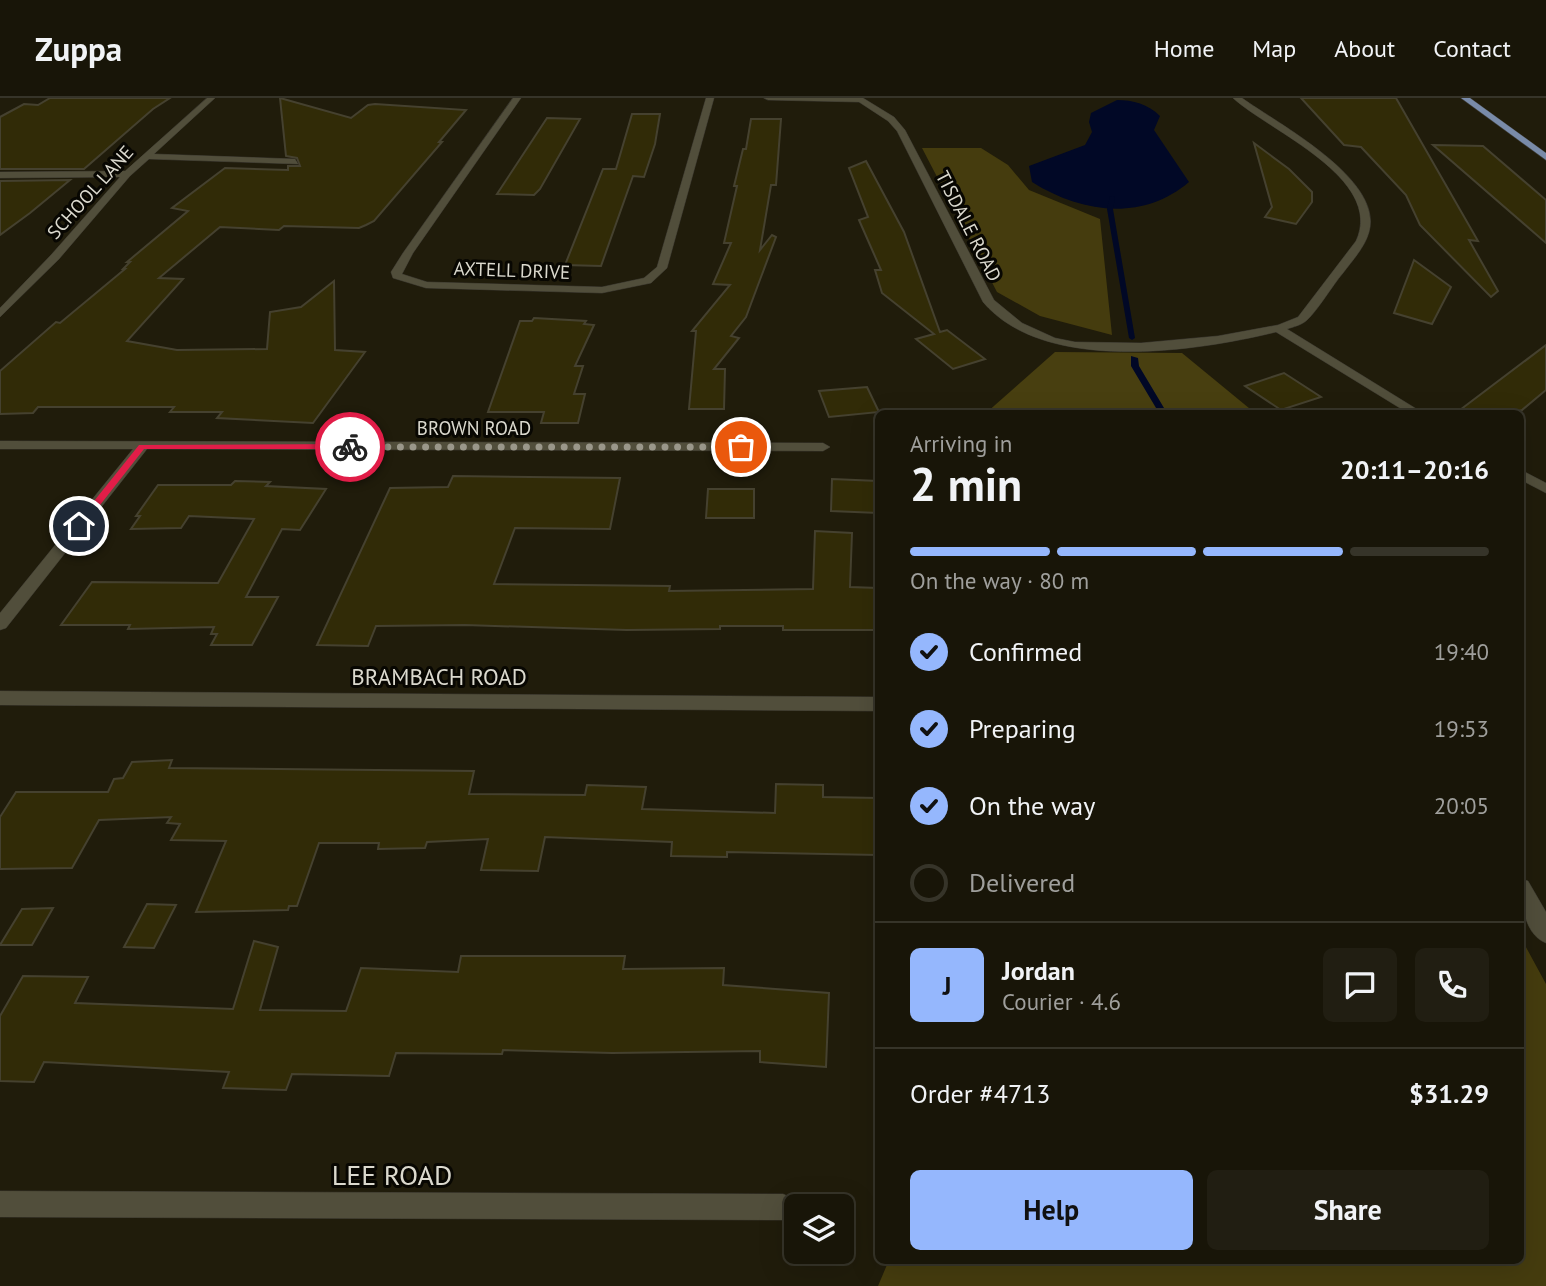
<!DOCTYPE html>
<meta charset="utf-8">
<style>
body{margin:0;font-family:"PT Sans",sans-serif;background:#211e12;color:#f1f3f6;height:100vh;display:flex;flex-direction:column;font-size:26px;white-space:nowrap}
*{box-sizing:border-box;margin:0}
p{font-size:23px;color:#9f9f9c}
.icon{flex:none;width:38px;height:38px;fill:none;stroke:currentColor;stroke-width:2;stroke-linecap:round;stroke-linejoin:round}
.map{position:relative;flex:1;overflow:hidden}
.side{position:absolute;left:875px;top:312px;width:649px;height:854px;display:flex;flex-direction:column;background:#181508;border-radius:10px;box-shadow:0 7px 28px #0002,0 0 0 2px #363429}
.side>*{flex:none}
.controls{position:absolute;left:784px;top:1096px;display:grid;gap:14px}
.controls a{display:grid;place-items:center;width:70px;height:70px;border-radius:10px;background:#181508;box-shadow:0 7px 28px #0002,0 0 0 2px #363429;font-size:35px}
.pin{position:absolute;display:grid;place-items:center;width:60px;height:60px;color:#fff;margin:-30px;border:4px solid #fff;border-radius:50%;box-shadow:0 2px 7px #0007}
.courier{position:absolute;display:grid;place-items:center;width:70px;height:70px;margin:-35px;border:5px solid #e11d48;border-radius:50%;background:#fff;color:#222;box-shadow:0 2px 9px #0007}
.summary em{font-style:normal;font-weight:700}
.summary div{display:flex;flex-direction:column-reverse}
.summary{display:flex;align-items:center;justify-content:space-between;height:119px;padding:0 35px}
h1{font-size:46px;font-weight:700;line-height:52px}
.bar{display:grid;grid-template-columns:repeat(4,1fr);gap:10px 7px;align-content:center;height:84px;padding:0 35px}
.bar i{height:9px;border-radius:5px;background:#363429}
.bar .current{background:#95b7fd}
.bar p{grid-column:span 4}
.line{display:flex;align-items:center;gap:18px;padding:0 35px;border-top:2px solid #363429}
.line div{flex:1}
.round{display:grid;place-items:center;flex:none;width:74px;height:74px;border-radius:10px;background:#211e12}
ol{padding:0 35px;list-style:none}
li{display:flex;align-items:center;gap:21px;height:77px}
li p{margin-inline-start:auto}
li .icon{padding:7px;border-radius:50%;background:#95b7fd;color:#111;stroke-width:4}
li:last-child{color:#9f9f9c}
li i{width:38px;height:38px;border:4px solid #363429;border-radius:50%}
.action{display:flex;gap:14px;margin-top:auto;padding:14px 35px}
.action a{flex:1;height:80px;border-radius:10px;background:#95b7fd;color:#111;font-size:28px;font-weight:700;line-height:80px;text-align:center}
.action a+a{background:#211e12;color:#f1f3f6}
header{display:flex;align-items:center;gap:42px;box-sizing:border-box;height:98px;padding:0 35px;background:#181508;border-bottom:2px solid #363429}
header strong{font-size:33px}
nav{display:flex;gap:38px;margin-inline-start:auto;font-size:24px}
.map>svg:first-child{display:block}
.green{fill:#453c0e}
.forest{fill:#483f10}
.water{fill:#010826}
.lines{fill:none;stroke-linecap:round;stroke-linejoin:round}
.stream{fill:#010826;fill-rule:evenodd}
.building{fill:#312b07;stroke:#45412f;stroke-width:2}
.street-casing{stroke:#38352d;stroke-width:1}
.primary-casing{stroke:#38352d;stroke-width:1}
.street{fill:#514e3b;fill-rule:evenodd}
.primary{fill:#798ba9;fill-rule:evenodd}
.route{fill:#e11d48}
.done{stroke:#9a978a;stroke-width:7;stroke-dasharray:0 12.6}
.labels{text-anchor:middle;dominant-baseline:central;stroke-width:6;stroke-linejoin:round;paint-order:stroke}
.far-street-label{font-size:19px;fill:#dbd9ce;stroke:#080702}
.street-label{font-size:23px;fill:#dbd9ce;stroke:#080702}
.near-street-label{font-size:28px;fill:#dbd9ce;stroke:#080702}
</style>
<header>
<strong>Zuppa</strong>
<nav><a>Home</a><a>Map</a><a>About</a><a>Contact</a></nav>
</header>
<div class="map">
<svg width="1546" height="1188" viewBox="0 0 1546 1188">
<rect width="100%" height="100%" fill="#201c0b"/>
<g class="green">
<path d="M922,50H981L1008,67L1029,92L1100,121L1112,237L1040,218L997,194Z"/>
<path d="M1521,840L1546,886V1188H878L889,1162H1521Z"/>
</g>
<path class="forest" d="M1055,254L1182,255L1255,315H986Z"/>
<path class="water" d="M1117,2C1133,2 1148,6 1160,18L1154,32L1189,84C1142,124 1081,115 1032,84L1029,68L1085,47L1092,34L1089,24L1091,15Z"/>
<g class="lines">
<g class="stream">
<path d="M1110,98L1115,99L1113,111L1135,240L1132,242L1129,240L1107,111Z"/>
<path d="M1131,258L1138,260L1139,268L1167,315H1159L1131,268Z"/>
</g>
</g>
<g class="building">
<path d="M50,0H170L153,11L84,71H0V19L24,6L38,7Z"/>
<path d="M280,0L351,20L368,7L375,6L466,12L439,44H442L374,123L366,127L359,130L284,128L279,132L220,129L159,180L183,181L127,243L177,252L267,251L270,214L301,209L334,183L335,252L365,254L313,325L217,320L222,314H170L174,309H38L33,315L0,316V273L56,224L60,225L125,171H123L130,164H127L188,113L172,110L225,70L288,72V68H300L297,60L286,58Z"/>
<path d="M1301,0H1396L1478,143L1469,142L1498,193L1491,199L1420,127L1406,97L1361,49L1344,47Z"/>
<path d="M632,16H660L655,46L644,79L633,78L601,168L565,167L603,71H616Z"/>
<path d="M547,20L580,21L540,91L534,97L497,96Z"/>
<path d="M751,21H781L776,87H771L760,152L772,137L776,139L746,219L731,238L739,240L714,271H725L724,311H689L696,233H692L730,187L713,186L731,145H724L737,88H734L743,51H746Z"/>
<path d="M1254,45L1289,71L1312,94V104L1296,126L1265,119L1272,109Z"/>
<path d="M1433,47L1483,48L1546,102V145Z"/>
<path d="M866,63L904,134L940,234L947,232L985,261L953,271L916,241L934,236L882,195L875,172H881L859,122L868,119L849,70Z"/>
<path d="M70,82L30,115L0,137V83Z"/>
<path d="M1414,162L1451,189L1432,226L1394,215Z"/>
<path d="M534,220L586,223L584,226L594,227L575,268H583L574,296H585L578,325H541L544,314H488L520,223H532Z"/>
<path d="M1546,247V292L1522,312L1513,315H1456Z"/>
<path d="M1284,275L1321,299L1281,312L1245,288Z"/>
<path d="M867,289L879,314L829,319L819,293Z"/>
<path d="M453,378L620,380L610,431L515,430L494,486L670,488L669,493L813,491L815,433L852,435L850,489L878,490V532H783V528H720V531L627,532L465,527L376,528L368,548L317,547L390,390L448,389Z"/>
<path d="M832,381L878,383V415L831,413Z"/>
<path d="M235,383L270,384L266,388L326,391L300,432L282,431L246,499H278L252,547H211L217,536H211L214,529L128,531L130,527H61L92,484L218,485L254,421L189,418L181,430L131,431L140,418H136L158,387H231Z"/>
<path d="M708,391H754V420H706Z"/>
<path d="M172,662L169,670L474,673L469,696L585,697L587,687L646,689L642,711L775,715L776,686L823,687V699L878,700V757L727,754V759L671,758L672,744L545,739L538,773L481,772L488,741L427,744L425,750L378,751L379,745H319L297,808H289L288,812L196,814L226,743L171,742L180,726L167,725L171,719L99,722L72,770L0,771V719L16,694H108L114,681L123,680L132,664Z"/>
<path d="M147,806L176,807L154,850L124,849Z"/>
<path d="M53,810L32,847H0L22,811Z"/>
<path d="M254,843L278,849L260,912L346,913L361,870L458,874L461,858H625L623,871L724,870L723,887L829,895L826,969L760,964V953L612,955L503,952L502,956L396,955L389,978L292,976L286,992L223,990L229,974L44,964L34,984L0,983V918L23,878L88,879L75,905L233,911Z"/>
</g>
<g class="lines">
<g class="street-casing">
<g id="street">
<path d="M207,0H215L154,56L295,61L298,66L149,61L130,78L59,161L0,219V210L51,157L120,79L0,80V74L125,73Z"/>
<path d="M513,0H521L413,155L402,176L427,184L602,189L644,180L657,169L706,0H714L667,170L651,185L602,195L426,190L393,180L391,174L403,155Z"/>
<path d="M764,0H863L894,19L905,32L994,202L1022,225L1055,240L1075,244L1141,245L1218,238L1278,227L1298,219L1356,143C1385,80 1269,33 1233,0H1242C1278,26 1384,81 1369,134C1365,149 1352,163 1343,175C1332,188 1318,212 1307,222C1302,227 1293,229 1287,231L1423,315H1408L1276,234C1194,254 1044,276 983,204L897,33L888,23L859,4L768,2Z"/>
<path d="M0,343L823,345L830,349L823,353L147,351L6,530L0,532V515L133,351H0Z"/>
<path d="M1521,372L1546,385V395L1521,382Z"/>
<path d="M0,593L878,599V613L0,607Z"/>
<path d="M1521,781L1528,783L1546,814V845C1523,836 1521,802 1521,781Z"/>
<path d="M0,1093L783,1096L792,1100L796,1109L792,1118L783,1122L0,1119Z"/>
</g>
</g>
<g class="primary-casing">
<path id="primary" d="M1461,0H1470L1546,55V62Z"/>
</g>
<use href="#street" class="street"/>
<use href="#primary" class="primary"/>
</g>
<path class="route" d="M350,346L354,349L353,351H144L82,430L74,428L139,347Z"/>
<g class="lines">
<path class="done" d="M350,349H741"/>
</g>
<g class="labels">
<g class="far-street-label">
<text transform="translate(90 94) rotate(-48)">SCHOOL LANE</text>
<text transform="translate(969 128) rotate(63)">TISDALE ROAD</text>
<text transform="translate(512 172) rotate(2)">AXTELL DRIVE</text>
<text x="474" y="330">BROWN ROAD</text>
</g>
<g class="street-label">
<text x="439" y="578">BRAMBACH ROAD</text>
</g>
<g class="near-street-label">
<text x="392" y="1076">LEE ROAD</text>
</g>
</g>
</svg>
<div class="controls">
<a><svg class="icon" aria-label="layers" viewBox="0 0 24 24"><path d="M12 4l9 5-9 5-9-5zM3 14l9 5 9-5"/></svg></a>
</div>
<div class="pin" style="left:741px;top:349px;background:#ea580c"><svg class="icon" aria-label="bag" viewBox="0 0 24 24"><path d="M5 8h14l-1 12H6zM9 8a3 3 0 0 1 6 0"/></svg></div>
<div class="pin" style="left:79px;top:428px;background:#1f2937"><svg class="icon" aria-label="home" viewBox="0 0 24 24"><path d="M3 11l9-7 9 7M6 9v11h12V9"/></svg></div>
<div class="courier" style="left:350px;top:349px"><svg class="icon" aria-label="bike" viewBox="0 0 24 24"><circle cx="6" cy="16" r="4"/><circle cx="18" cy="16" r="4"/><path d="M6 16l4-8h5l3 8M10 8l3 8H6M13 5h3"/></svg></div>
<section class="side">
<div class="summary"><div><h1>2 min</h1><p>Arriving in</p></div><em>20:11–20:16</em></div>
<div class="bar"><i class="current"></i><i class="current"></i><i class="current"></i><i></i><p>On the way · 80 m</p></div>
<ol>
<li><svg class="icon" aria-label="check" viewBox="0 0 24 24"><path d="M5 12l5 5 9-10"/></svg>Confirmed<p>19:40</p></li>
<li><svg class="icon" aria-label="check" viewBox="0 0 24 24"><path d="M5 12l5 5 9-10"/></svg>Preparing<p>19:53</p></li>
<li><svg class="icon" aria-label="check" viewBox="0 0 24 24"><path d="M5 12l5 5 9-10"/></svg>On the way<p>20:05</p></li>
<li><i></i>Delivered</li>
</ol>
<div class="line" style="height:126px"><b class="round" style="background:#95b7fd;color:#111">J</b><div><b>Jordan</b><p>Courier · 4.6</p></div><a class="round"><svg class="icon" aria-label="chat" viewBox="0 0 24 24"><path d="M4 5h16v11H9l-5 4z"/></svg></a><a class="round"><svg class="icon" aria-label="phone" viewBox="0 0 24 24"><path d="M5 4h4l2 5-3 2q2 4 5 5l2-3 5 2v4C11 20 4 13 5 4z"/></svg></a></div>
<div class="line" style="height:91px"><div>Order #4713</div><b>$31.29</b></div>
<div class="action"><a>Help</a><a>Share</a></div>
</section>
</div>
